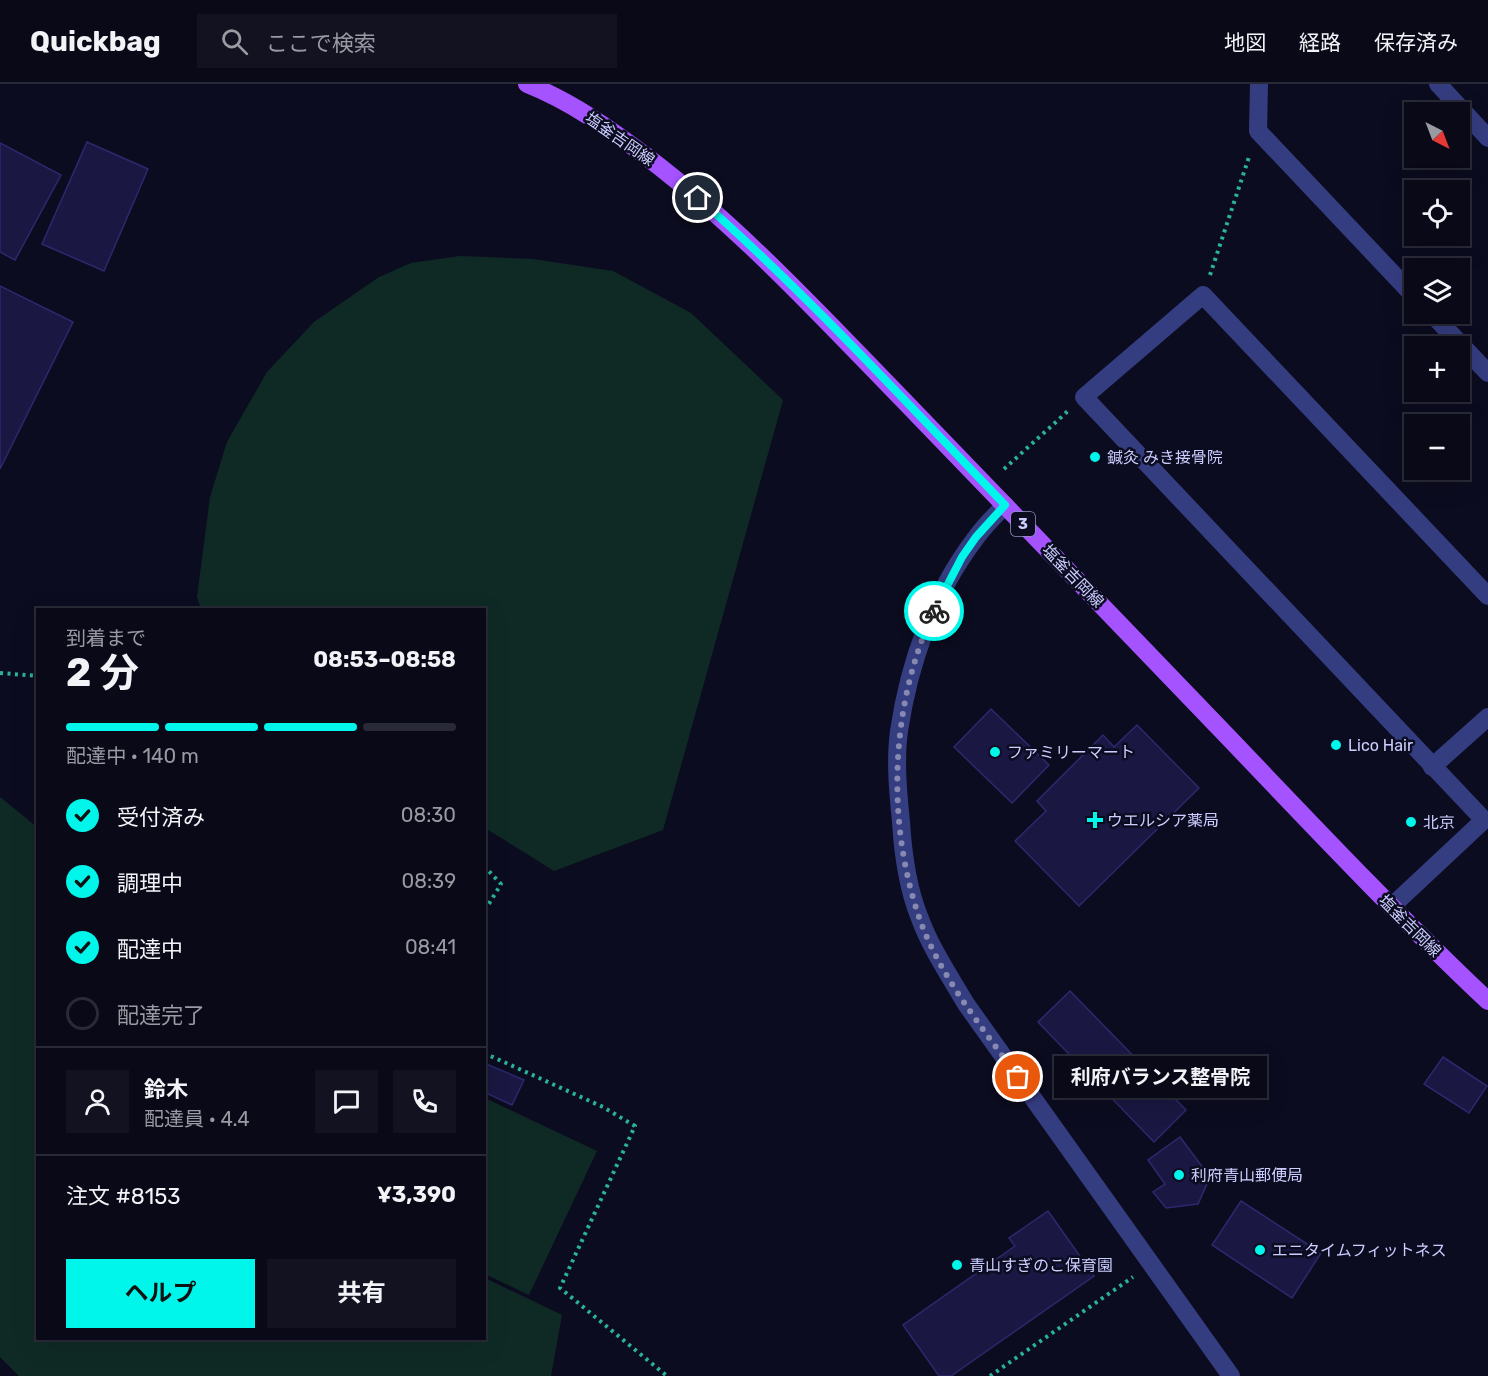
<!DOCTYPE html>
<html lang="ja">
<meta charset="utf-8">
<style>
body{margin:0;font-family:Rubik,"Noto Sans JP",sans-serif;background:#121221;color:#f1f3f6;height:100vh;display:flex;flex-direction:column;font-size:22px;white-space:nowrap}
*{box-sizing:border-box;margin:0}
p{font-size:20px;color:#999aa2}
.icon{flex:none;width:33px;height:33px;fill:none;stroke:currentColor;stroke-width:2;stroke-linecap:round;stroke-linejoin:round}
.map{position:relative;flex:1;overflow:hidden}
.details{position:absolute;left:36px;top:524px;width:450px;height:732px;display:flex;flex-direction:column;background:#090918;border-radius:0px;box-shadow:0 6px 24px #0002,0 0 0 2px #292a37}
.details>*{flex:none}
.needle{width:39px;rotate:138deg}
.fabs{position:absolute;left:1404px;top:18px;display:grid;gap:12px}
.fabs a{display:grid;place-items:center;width:66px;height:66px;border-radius:0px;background:#090918;box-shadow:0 6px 24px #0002,0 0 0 2px #292a37;font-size:30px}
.pin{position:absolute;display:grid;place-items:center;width:51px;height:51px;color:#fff;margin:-26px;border:3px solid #fff;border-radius:50%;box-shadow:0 2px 6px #0007}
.courier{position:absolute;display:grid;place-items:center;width:60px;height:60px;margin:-30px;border:4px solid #00f6ea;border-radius:50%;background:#fff;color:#222;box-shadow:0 2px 8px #0007}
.bubble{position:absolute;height:42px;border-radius:0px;background:#090918;box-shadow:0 6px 24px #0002,0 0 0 2px #292a37;font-size:20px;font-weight:700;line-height:42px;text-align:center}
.overview em{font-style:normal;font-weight:700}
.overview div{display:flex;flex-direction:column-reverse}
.overview{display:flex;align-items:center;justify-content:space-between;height:102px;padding:0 30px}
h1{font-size:39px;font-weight:700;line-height:45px}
.bar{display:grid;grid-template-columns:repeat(4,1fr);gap:9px 6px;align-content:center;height:72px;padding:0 30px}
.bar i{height:8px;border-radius:4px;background:#292a37}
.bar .active{background:#00f6ea}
.bar p{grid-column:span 4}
.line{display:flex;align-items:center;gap:15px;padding:0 30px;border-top:2px solid #292a37}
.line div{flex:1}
.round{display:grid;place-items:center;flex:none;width:63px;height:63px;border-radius:0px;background:#121221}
ol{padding:0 30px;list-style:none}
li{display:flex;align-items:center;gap:18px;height:66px}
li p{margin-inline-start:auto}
li .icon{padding:6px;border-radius:50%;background:#00f6ea;color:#111;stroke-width:4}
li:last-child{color:#999aa2}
li i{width:33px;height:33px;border:3px solid #292a37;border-radius:50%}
.primary-button{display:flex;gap:12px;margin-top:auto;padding:12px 30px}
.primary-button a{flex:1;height:69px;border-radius:0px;background:#00f6ea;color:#111;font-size:24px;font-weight:700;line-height:69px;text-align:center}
.primary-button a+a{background:#121221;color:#f1f3f6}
header{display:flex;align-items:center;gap:36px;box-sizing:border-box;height:84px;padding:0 30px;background:#090918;border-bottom:2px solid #292a37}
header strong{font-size:28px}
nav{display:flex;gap:33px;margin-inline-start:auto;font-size:21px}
.search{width:420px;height:54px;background:#121221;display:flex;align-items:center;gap:15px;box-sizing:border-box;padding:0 21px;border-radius:0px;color:#999aa2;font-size:22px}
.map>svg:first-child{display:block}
.green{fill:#0f2a25}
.building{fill:#1a1742;stroke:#2c296e;stroke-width:1.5}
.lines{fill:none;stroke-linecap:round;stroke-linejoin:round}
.path{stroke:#29b498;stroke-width:4;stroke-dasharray:3 4.5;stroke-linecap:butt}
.minor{stroke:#353d81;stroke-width:18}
.major{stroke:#a552ff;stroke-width:18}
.done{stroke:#8889b1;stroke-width:6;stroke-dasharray:0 10.8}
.route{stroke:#00f6ea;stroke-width:8}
.poi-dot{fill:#00f6ea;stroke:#0c0c20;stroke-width:2}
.labels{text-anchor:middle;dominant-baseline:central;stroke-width:5;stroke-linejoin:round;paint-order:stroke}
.shield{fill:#0c0c20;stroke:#9293bc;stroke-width:1.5}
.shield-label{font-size:15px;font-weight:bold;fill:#cbcdff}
.street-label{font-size:16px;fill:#cbcdff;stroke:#0c0c20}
.poi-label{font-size:16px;fill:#cbcdff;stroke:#0c0c20;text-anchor:start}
</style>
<header>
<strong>Quickbag</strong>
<div class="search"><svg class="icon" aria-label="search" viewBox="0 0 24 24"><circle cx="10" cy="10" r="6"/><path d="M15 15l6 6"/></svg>ここで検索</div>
<nav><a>地図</a><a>経路</a><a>保存済み</a></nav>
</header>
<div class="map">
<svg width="1488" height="1292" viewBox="0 0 1488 1292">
<rect width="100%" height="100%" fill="#0c0c20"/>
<g class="green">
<path d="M460,172L533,175L613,187L691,229L783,316L663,746L554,787L485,744L484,525H201L197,513L210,413L227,358L267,288L314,238L379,193L411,179Z"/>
<path d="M0,713L37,743L38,1254H484L485,1194L562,1231L551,1292H19L0,1273Z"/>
<path d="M485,1014L597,1067L529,1211L485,1190Z"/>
</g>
<g class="building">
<path d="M87,58L148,85L104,187L42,160Z"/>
<path d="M0,59L61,91L15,176L0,168Z"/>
<path d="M0,202L73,238L0,385Z"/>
<path d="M991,625L1049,681L1012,719L954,663Z"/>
<path d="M1137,641L1199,704L1079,822L1015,757L1046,727L1037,717L1103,651L1114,663Z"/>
<path d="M1070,907L1186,1026L1154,1058L1038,938Z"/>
<path d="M1443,973L1487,1002L1469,1029L1424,1000Z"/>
<path d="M484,979L524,996L512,1021L484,1008Z"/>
<path d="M1180,1053L1210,1093L1198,1120L1166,1124L1153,1108L1165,1100L1148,1076Z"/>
<path d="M1241,1117L1321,1169L1292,1214L1212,1161Z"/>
<path d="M1048,1127L1094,1192L951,1292H939L903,1241L1015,1162L1009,1154Z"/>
</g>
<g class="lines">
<g class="path">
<path d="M1210,191L1250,70"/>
<path d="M1004,385L1068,327"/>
<path d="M0,589L38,592"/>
<path d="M484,782L501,800L484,828"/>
<path d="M484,969L603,1023L635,1042L560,1204L667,1292"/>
<path d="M990,1292L1133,1193"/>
</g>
<g class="minor">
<path d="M1259,0L1258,47L1414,212"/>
<path d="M1438,0L1488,54"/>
<path d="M1432,230L1488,289"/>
<path d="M1005,421C995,432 984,442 975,455C933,510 909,580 899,647C895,677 898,708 901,738C903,770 907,802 919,832C930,863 949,891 966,920L1231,1292"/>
<path d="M1432,683L1488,633"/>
<path d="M1391,823L1484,736L1084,313L1203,211L1488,512"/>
</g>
<path class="major" d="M527,0C570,17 610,45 647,73C743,146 825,236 909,322C1016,432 1123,544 1230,655C1315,744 1399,833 1488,917"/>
</g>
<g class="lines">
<path class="done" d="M934,527C891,619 886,733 918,830C937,889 982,943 1018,993"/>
<path class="route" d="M698,114C805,208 905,317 1005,421L976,453L962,473L934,527"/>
</g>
<g class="poi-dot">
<circle cx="1095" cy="373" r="6"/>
<circle cx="1336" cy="661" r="6"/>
<circle cx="995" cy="668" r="6"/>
<path d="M1092 727h6v6h6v6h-6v6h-6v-6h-6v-6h6z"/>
<circle cx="1411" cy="738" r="6"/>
<circle cx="1179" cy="1091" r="6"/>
<circle cx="1260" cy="1166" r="6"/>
<circle cx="957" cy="1181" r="6"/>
</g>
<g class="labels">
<rect class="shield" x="1011" y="428" width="24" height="24" rx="4.5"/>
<g class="shield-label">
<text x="1023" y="440">3</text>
</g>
<g class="street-label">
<text transform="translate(620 55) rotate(35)">塩釜吉岡線</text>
<text transform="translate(1073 492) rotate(46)">塩釜吉岡線</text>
<text transform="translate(1410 842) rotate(45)">塩釜吉岡線</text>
</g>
<g class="poi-label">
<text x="1107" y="373">鍼灸 みき接骨院</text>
<text x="1348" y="661">Lico Hair</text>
<text x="1007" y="668">ファミリーマート</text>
<text x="1107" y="736">ウエルシア薬局</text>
<text x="1423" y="738">北京</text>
<text x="1191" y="1091">利府青山郵便局</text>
<text x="1272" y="1166">エニタイムフィットネス</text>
<text x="969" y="1181">青山すぎのこ保育園</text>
</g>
</g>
</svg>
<div class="fabs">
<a><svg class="needle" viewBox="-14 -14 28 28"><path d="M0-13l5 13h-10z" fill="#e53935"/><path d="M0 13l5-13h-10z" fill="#999aa2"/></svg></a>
<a><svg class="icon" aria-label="locate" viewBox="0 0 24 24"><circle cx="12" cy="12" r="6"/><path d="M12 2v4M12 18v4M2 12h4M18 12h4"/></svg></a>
<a><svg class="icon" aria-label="layers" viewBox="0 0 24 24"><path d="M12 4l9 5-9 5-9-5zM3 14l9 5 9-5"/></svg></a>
<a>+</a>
<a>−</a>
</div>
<div class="pin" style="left:1018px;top:993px;background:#ea580c"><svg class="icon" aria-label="bag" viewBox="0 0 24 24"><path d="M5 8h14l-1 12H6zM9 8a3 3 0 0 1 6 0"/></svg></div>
<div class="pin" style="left:698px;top:114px;background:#1f2937"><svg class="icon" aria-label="home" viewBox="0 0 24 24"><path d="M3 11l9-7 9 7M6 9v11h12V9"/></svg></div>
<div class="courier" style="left:934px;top:527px"><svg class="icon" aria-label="bike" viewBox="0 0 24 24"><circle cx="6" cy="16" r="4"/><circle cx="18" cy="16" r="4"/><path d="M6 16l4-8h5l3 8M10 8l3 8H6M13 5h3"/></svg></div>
<div class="bubble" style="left:1054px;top:972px;width:213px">利府バランス整骨院</div>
<section class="details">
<div class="overview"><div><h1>2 分</h1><p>到着まで</p></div><em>08:53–08:58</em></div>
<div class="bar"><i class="active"></i><i class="active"></i><i class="active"></i><i></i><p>配達中 · 140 m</p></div>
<ol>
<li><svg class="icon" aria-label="check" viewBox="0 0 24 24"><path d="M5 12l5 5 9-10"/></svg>受付済み<p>08:30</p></li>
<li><svg class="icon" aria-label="check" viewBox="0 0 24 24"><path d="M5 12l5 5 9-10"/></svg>調理中<p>08:39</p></li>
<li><svg class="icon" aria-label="check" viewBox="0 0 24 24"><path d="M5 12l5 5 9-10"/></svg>配達中<p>08:41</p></li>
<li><i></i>配達完了</li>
</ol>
<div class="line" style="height:108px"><a class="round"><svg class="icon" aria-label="person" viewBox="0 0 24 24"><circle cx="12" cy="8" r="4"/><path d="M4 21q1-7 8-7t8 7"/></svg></a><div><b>鈴木</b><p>配達員 · 4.4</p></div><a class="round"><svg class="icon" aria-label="chat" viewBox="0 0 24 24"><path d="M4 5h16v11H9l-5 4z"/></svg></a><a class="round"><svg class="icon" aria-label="phone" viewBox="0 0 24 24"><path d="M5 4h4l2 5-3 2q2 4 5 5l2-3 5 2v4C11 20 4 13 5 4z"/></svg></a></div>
<div class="line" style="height:78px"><div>注文 #8153</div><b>¥3,390</b></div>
<div class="primary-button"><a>ヘルプ</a><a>共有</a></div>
</section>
</div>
